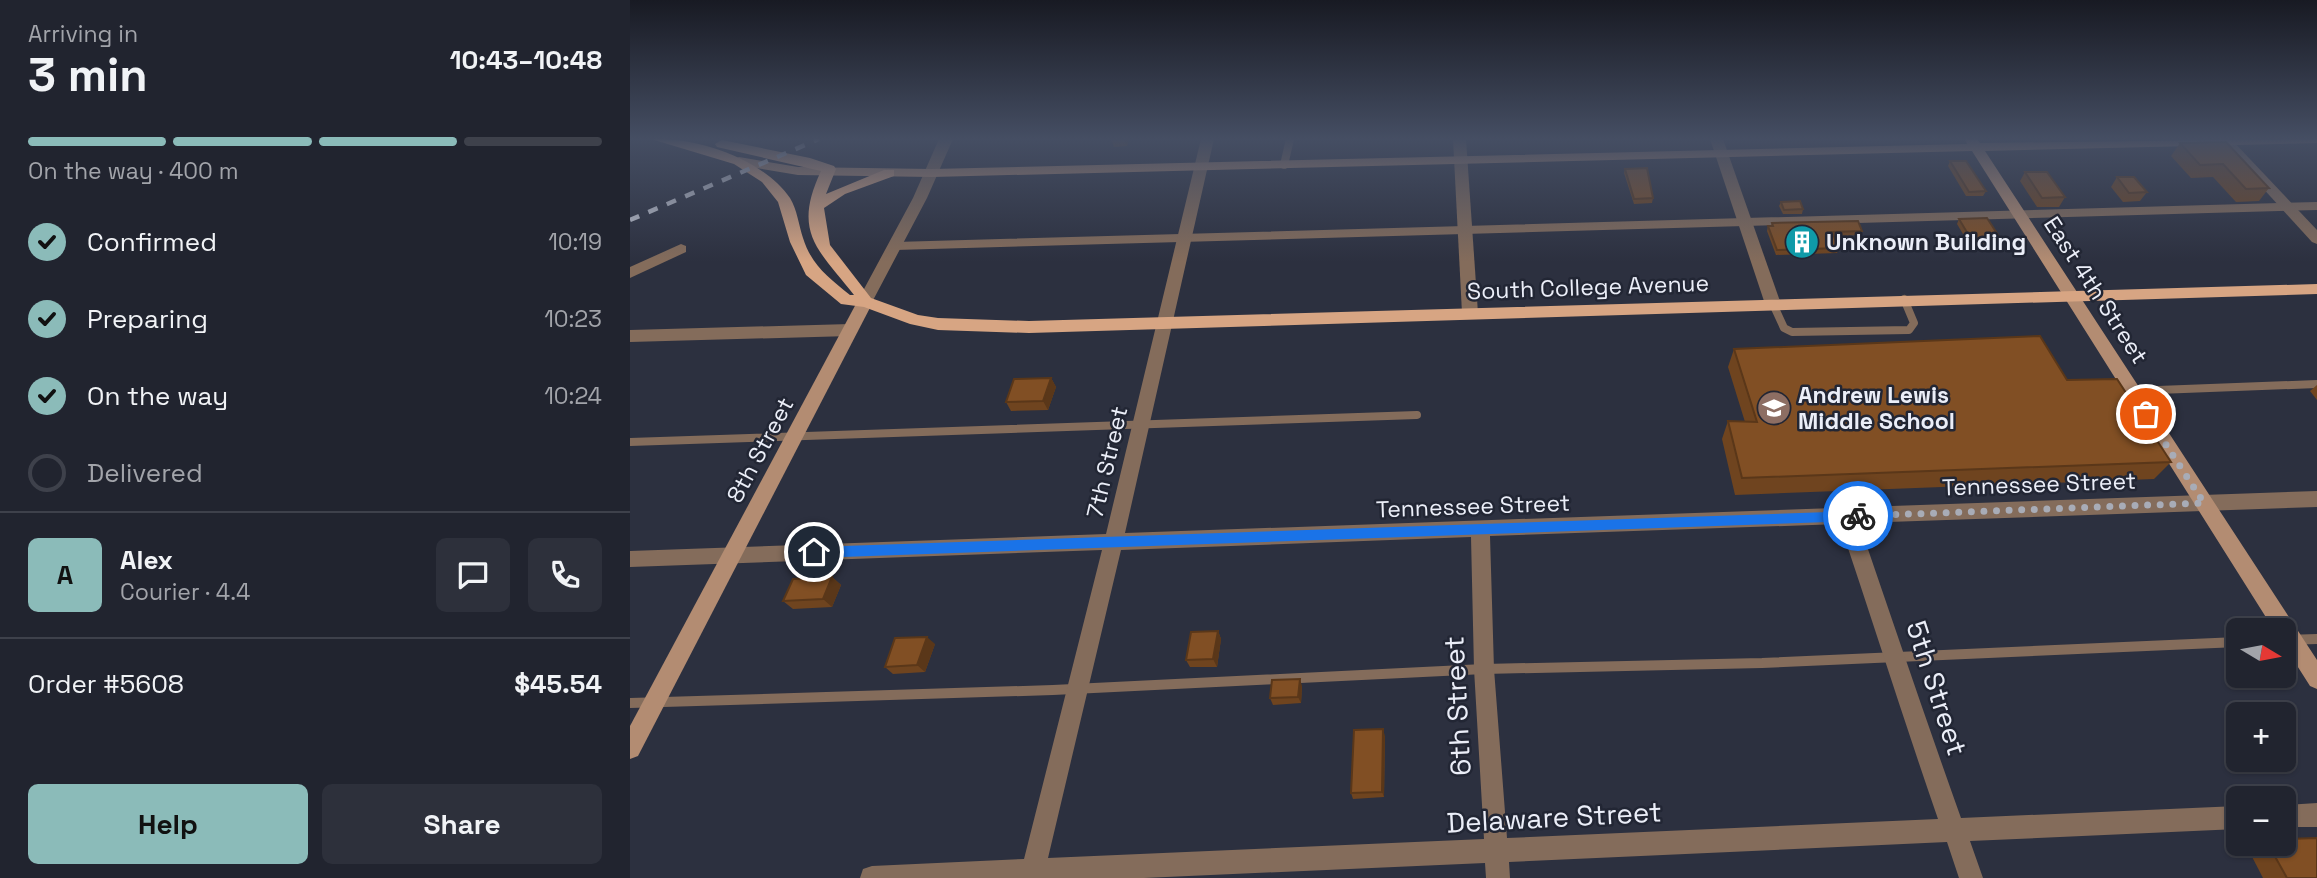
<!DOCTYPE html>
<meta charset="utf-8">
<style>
body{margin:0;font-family:"Space Grotesk",sans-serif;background:#2d303b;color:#f1f3f6;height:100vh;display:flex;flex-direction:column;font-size:26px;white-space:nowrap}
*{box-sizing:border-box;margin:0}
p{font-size:23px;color:#a2a4aa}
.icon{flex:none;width:38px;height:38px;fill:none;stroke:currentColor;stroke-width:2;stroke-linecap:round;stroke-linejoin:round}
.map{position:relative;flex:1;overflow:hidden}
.sheet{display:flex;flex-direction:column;background:#21242f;width:630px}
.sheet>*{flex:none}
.needle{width:46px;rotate:100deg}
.fabs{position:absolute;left:1596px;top:618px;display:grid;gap:14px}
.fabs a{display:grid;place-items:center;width:70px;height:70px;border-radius:10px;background:#21242f;box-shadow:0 2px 5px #0004,0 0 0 2px #3e414b;font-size:35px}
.pin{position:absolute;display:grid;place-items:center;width:60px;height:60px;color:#fff;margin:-30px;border:4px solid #fff;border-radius:50%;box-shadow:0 2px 7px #0007}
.courier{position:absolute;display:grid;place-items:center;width:70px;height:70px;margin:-35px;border:5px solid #1a73e8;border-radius:50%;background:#fff;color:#222;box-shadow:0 2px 9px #0007}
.summary em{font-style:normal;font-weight:600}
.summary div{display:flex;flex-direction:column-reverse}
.summary{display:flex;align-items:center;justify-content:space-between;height:119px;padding:0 28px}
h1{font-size:46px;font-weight:600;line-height:52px}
.bar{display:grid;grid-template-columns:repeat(4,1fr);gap:10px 7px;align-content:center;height:84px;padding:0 28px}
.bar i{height:9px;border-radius:5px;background:#3e414b}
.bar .current{background:#8bbbb9}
.bar p{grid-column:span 4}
.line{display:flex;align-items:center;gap:18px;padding:0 28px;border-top:2px solid #3e414b}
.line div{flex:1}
.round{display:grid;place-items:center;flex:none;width:74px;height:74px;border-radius:10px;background:#2d303b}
ol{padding:0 28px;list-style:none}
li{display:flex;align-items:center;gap:21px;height:77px}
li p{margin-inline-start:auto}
li .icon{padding:7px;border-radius:50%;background:#8bbbb9;color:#111;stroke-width:4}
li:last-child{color:#a2a4aa}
li i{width:38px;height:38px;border:4px solid #3e414b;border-radius:50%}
.button{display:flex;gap:14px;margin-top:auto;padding:14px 28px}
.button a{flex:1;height:80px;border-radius:10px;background:#8bbbb9;color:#111;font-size:28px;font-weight:600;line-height:80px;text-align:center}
.button a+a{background:#2d303b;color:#f1f3f6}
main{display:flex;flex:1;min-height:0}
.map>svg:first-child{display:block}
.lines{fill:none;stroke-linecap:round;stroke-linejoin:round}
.lane-far1{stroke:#846c5b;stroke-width:8}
.lane{stroke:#846c5b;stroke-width:10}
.street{fill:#846c5b;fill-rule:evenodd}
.secondary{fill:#b38c72;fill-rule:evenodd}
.primary{fill:#d7a583;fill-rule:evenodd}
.rail{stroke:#c5c8d3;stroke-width:4.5;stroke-dasharray:10 10;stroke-linecap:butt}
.wall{fill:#6f441f}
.shaded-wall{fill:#5a3719}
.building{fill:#814f24;stroke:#5a3719;stroke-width:2}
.route{fill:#1a73e8}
.done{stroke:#a8acb7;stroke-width:7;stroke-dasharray:0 12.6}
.labels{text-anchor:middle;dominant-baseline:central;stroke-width:5;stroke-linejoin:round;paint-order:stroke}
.poi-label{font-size:23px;font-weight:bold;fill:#ebeef8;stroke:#222634;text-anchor:start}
.street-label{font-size:23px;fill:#ebeef8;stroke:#222634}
.near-street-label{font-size:28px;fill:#ebeef8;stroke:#222634}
</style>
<main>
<section class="sheet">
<div class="summary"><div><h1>3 min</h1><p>Arriving in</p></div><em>10:43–10:48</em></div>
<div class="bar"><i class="current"></i><i class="current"></i><i class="current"></i><i></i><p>On the way · 400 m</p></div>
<ol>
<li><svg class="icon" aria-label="check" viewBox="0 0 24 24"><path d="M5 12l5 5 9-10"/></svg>Confirmed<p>10:19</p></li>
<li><svg class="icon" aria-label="check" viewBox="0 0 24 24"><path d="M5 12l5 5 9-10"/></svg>Preparing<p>10:23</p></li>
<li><svg class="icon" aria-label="check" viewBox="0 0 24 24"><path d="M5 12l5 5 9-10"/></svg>On the way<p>10:24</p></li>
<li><i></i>Delivered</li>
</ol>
<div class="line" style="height:126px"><b class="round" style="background:#8bbbb9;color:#111">A</b><div><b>Alex</b><p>Courier · 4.4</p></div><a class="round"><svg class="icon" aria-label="chat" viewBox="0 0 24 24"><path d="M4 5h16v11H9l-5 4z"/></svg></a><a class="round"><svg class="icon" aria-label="phone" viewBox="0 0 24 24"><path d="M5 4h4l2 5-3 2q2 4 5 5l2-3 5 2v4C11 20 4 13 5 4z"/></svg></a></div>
<div class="line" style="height:91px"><div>Order #5608</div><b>$45.54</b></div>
<div class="button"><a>Help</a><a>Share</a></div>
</section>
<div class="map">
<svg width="1687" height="878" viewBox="0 0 1687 878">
<rect width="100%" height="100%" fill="#2c303f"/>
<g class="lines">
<g class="lane-far1">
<path d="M654,165L660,139"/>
<path d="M265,246L1687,206"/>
<path d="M1143,304L1154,328L1162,332L1279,330L1284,323L1274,299"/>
<path d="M1502,391L1687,384"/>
<path d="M0,442L787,415"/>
</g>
<g class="lane">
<path d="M1654,640L1687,639"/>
<path d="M0,703L423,690L854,669L1132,663L1608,642"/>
</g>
<g class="street">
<path d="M309,139H323L297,198L240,306H230L227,302L283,198Z"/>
<path d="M571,139H584L495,533L1687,491V507L1229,523C1263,622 1296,720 1331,818L1608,806V829L1340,841L1353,878H1329L1317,842L879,862L880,878H856L855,863L514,878H230L233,869L242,866L394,859L472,550L0,567V551L476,534ZM1210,524C1243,622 1274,721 1308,819L877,838L864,669L860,536ZM841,537L844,669L854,839L418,858L491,550Z"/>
<path d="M823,139H836L848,313L840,318L832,313Z"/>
<path d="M1080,139H1093L1151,304L1148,308L1143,309L1135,304Z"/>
<path d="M1588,139H1601L1687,230V244L1682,242Z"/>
<path d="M51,244L56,246V252L0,278V267Z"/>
<path d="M220,324L228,330L220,336L0,342V330Z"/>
<path d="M1687,803V827H1654V805Z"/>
</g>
<g class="secondary">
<path d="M1335,139H1347L1350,143L1687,139V143L1355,151L1687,660V689L1680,686L1654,645V630H1644L1342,151L302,177L168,175L109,165L102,161L109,157L168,167L302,169L1337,144Z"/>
<path d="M235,297L243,302L8,756L0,759V726L227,302Z"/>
</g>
<path class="primary" d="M21,139C67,137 133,159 160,198C167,209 169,226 173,238C182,266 198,277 220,295H224C188,249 162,233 191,171L87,147L85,144L92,140L180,158L204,166L206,169L196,194L254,170H264V176L215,194L194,208L200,245L241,298L288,315L308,318L399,321L1687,284V294L399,333L308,330L280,324L234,307L211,304L176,275L160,242L148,202L132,182L104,164Z"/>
<path class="rail" d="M0,220L189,139"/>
</g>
<g class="wall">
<path d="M481,139H499L497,146L484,147Z"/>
<path d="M1550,143L1639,188L1629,201L1606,202L1583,177L1561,178L1541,156Z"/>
<path d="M1320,161L1356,191L1353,196H1336L1318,166Z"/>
<path d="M995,169L1023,198L1022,203L1004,204L994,173Z"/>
<path d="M1395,172L1435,197L1429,207H1407L1390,181Z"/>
<path d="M1487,177L1517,192L1510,201L1493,202L1481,187Z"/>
<path d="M1151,202L1173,209L1172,214H1153L1149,206Z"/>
<path d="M1329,219L1370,238L1367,243L1339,244L1327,224Z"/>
<path d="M1142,223L1232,231L1230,235L1204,236L1209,248L1207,253L1146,255L1137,231L1138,226H1141Z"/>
<path d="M1104,349L1437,380L1541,462L1524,479L1105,495L1092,439L1098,421L1115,422L1098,367Z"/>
<path d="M421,378L426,387L418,410L381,411L376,402Z"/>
<path d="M1687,385V400L1680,391Z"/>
<path d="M202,577L211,585L202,607L163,609L153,601Z"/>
<path d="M588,631L591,639L587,667H560L556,660Z"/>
<path d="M305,644L295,672L263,674L255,667Z"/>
<path d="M672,686L671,703L643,705L640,698Z"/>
<path d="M755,736L754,797L723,799L721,793Z"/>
<path d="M1627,844H1654L1687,878H1633L1617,847Z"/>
</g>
<g class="shaded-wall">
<path d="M494,139H499L497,146Z"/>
<path d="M421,378L426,387L418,410L413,401Z"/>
<path d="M202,577L211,585L202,607L193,599Z"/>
<path d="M588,631L591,639L587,667L583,659Z"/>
<path d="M297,637L305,644L295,672L287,665Z"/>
<path d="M670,679L672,686L671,703L668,697Z"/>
<path d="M753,729L755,736L754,797L752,792Z"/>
</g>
<g class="building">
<path d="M1596,142L1639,188L1616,189L1593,164L1570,165L1550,143Z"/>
<path d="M1320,161H1336L1356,191L1339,192Z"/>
<path d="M1017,168L1023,198L1004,199L995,169Z"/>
<path d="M1395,172H1417L1435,197L1412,198Z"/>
<path d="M1487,177H1504L1517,192L1499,193Z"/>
<path d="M1170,201L1173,209L1154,210L1151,202Z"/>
<path d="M1357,218L1370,238L1341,239L1329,219Z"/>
<path d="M1228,221L1232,231L1202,232L1209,248L1147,250L1138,226H1143L1142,223Z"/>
<path d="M1410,336L1437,380L1487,379L1541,462L1112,478L1098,421L1127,422L1104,349Z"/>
<path d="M421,378L413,401L376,402L384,379Z"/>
<path d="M202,577L193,599L153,601L163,579Z"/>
<path d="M588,631L583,659L556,660L561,632Z"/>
<path d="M297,637L287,665L255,667L265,638Z"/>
<path d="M670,679L668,697L640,698L642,680Z"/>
<path d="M753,729L752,792L721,793L724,730Z"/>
<path d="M1687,838V878H1657L1638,844H1654V839Z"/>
</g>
<linearGradient id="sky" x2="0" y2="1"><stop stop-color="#181a23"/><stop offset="0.53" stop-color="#454e63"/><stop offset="1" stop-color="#454e63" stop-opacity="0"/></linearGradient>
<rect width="1687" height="262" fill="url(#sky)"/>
<path class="route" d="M1228,511L1234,516L1228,521L184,558L178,552L184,547Z"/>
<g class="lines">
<path class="done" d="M1228,516L1574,503L1516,414"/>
</g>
<defs>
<g id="building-disc" transform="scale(1.75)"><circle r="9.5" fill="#0f9aa8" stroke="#222634"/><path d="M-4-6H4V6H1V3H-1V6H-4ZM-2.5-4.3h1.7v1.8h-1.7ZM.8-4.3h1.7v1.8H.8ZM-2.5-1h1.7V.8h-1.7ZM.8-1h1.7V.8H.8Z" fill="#fff"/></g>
<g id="school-disc" transform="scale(1.75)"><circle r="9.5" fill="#8d6e63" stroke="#222634"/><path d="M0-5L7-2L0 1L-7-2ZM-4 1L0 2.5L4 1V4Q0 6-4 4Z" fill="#fff"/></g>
</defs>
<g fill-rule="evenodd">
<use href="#building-disc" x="1172" y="242"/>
<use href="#school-disc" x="1144" y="408"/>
</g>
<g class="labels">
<g class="poi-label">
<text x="1196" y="242">Unknown Building</text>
<text x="1168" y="395">Andrew Lewis<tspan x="1168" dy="26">Middle School</tspan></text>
</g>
<g class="street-label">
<text transform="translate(958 287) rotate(-2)">South College Avenue</text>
<text transform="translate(1466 290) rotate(57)">East 4th Street</text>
<text transform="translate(130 450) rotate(-62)">8th Street</text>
<text transform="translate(477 462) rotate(-77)">7th Street</text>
<text transform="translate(1409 484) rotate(-2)">Tennessee Street</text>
<text transform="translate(843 506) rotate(-2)">Tennessee Street</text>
</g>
<g class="near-street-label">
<text transform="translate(1307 688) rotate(72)">5th Street</text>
<text transform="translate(827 706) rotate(-93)">6th Street</text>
<text transform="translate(924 817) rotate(-3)">Delaware Street</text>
</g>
</g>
</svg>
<div class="fabs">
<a><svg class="needle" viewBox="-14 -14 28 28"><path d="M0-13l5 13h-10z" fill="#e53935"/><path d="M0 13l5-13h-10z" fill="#a2a4aa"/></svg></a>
<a>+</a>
<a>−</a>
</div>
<div class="pin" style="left:1516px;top:414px;background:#ea580c"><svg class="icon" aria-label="bag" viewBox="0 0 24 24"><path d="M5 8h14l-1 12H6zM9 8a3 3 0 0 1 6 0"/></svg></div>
<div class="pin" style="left:184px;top:552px;background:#1f2937"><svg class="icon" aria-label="home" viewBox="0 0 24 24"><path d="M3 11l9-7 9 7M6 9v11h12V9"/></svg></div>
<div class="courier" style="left:1228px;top:516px"><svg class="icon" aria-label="bike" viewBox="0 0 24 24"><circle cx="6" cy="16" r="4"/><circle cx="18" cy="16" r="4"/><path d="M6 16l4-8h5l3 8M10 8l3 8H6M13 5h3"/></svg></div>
</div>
</main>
